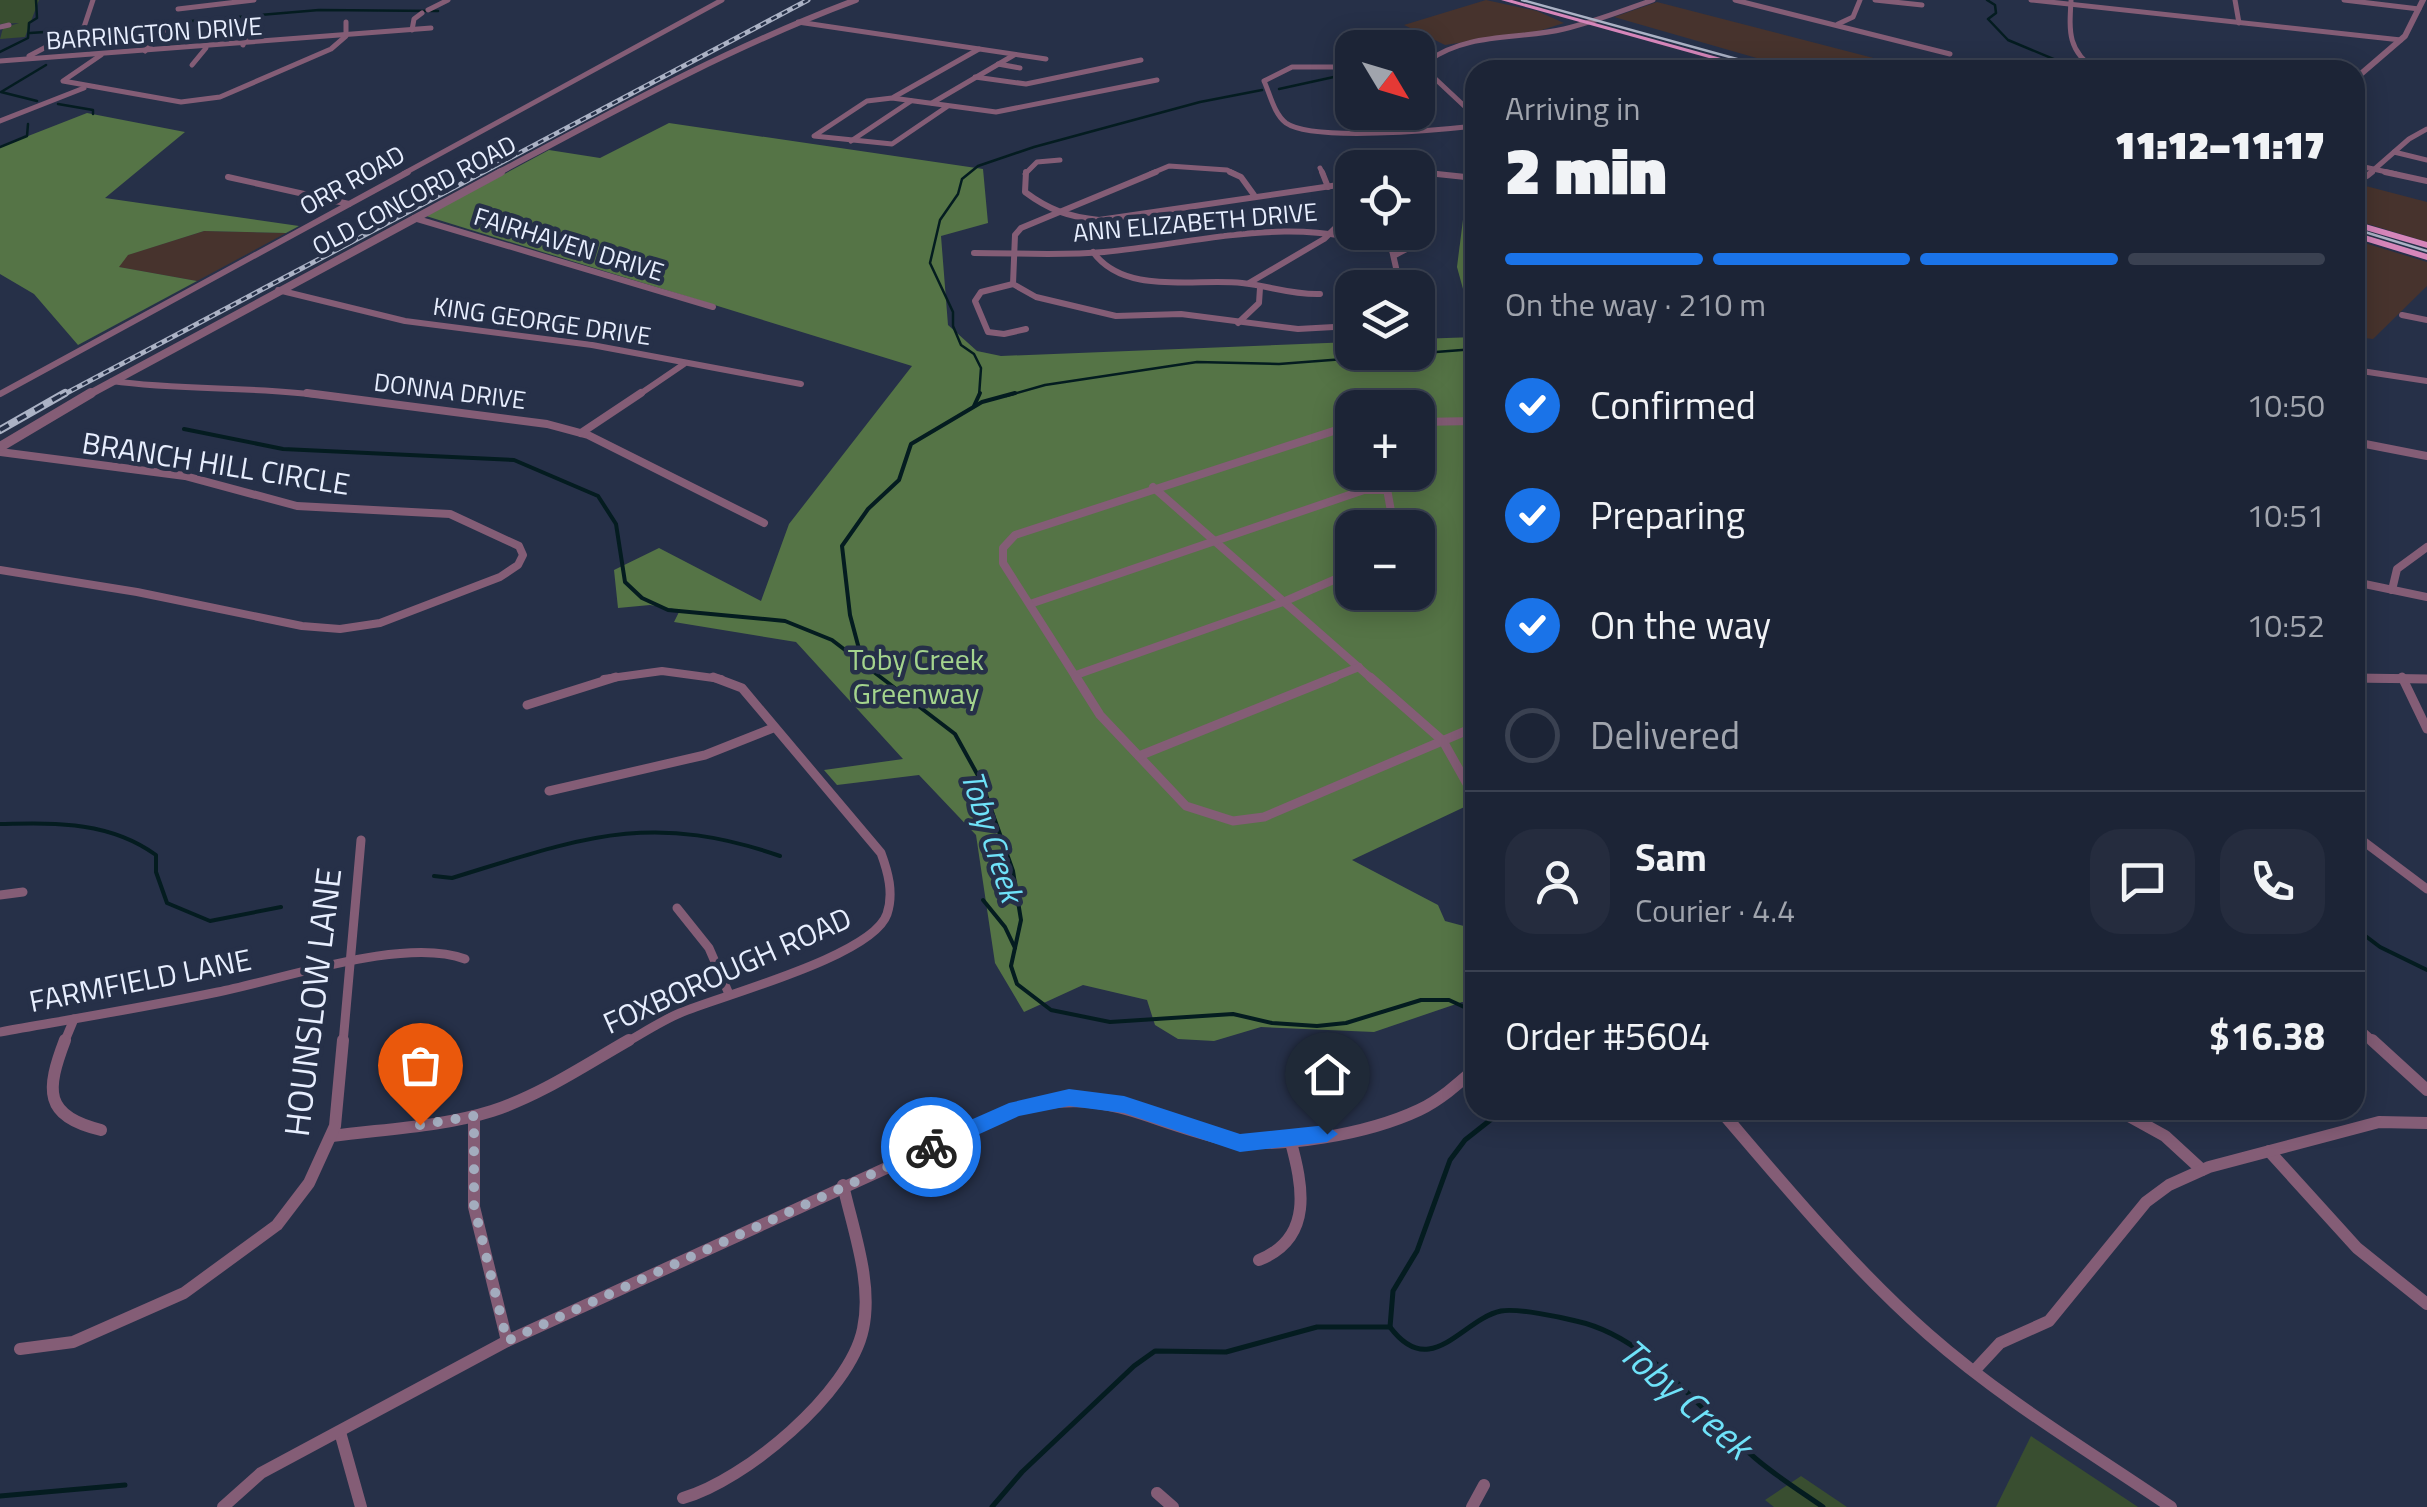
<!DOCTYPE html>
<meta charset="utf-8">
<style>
body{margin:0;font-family:"Titillium Web",sans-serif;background:#252c3e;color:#f1f3f6;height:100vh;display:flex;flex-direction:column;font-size:38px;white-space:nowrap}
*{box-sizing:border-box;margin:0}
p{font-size:32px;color:#a0a4ad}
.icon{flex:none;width:55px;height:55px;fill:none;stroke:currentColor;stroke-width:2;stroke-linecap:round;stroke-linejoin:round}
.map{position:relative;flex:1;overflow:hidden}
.side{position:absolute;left:1465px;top:60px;width:900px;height:1060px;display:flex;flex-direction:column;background:#1c2436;border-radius:30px;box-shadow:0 5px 25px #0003,0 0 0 2px #3a4151}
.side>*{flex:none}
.needle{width:65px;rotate:128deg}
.buttons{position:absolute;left:1335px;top:30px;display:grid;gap:20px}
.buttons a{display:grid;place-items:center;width:100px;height:100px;border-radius:20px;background:#1c2436;box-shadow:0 5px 25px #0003,0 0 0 2px #3a4151;font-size:50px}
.pin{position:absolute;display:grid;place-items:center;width:85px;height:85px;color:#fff;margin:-102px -42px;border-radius:50% 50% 50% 0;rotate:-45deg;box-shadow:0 0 10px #0007}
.pin .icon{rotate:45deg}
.courier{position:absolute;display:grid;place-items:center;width:100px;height:100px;margin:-50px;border:8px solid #1a73e8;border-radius:50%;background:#fff;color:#222;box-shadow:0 2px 12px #0007}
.summary em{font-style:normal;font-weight:800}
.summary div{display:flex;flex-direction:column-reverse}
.summary{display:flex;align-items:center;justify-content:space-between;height:170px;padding:0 40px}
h1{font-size:65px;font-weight:800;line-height:75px}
.bar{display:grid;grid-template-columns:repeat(4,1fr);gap:15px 10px;align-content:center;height:120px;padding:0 40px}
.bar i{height:12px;border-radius:8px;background:#3a4151}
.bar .selected{background:#1a73e8}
.bar p{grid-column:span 4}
.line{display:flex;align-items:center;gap:25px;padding:0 40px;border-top:2px solid #3a4151}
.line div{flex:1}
.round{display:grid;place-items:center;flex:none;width:105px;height:105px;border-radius:30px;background:#252c3e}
ol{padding:0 40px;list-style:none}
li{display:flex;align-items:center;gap:30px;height:110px}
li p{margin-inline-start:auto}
li .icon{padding:10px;border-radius:50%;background:#1a73e8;color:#fff;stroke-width:4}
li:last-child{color:#a0a4ad}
li i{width:55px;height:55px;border:5px solid #3a4151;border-radius:50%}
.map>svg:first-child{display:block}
.commercial{fill:#47332d}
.green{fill:#394e30}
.forest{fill:#557446;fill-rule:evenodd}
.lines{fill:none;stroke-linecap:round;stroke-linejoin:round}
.stream-far2{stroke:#041c20;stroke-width:2.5}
.stream-far1{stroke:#041c20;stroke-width:4}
.stream{stroke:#041c20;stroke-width:5}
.minor-far4{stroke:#845d76;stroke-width:5}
.minor-far3{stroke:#845d76;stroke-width:6}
.minor-far2{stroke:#845d76;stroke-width:8}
.minor-far1{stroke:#845d76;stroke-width:9}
.minor{stroke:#845d76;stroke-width:12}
.tertiary-far2{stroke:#845d76;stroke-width:6}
.tertiary-far1{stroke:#845d76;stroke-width:8}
.tertiary{stroke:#845d76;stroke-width:10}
.primary{fill:#d686ba;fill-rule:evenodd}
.tram{stroke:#abb2c5;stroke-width:2.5}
.rail-far1-casing{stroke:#abb2c5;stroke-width:5}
.rail-casing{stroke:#abb2c5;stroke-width:8}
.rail-far1{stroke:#263048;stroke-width:2.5;stroke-dasharray:6;stroke-linecap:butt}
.rail{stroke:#263048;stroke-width:4;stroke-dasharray:10;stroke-linecap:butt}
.route{fill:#1a73e8}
.done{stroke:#a3acbe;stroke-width:10;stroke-dasharray:0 18}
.labels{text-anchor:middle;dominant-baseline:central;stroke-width:9;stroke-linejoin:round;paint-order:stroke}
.far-street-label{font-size:25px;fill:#e7eefe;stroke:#263048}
.street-label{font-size:30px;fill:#e7eefe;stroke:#263048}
.park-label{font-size:30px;fill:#a4d48d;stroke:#263048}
.water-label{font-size:32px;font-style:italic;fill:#6fe2f9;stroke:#263048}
.near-street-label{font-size:35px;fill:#e7eefe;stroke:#263048}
.near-water-label{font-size:38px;font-style:italic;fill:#6fe2f9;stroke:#263048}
</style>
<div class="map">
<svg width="2427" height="1507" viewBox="0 0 2427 1507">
<rect width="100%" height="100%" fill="#263048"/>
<g class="commercial">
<path d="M1486,0L1537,11L1564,23L1539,31L1445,45L1404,25Z"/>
<path d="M1657,2L1885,61L1919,70H1798L1614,17Z"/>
<path d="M2362,185L2427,202V242L2355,220V190Z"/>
<path d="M204,231L286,233L197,281L118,267L127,255Z"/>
<path d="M2355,240L2427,262V286L2373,339L2355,337Z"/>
</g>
<g class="green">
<path d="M0,0H39L25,37L0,39L3,28L19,23L0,24Z"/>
<path d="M2031,1436L2138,1507H1996Z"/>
<path d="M1801,1476L1847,1507H1774L1765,1500Z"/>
</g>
<g class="forest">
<path d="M87,113L185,132L105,198L299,226L286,233L204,231L128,255L119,267L197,281L78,345L34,294L0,274V147Z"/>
<path d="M669,123L983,169L988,223L941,236L948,325L977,351L1001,356L1352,342V352H1418V339L1475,337V802L1352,860L1438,905L1445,921L1475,929V1004L1462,1002L1374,1032L1261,1027L1214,1041L1178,1039L1155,1025L1147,1000L1083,985L1024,1012L995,963L976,835L919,775L837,785L824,770L903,759L796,642L674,622L680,610L650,605L618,608L614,570L659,548L761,601L789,524L912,366L426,216L549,150L600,158ZM1352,408H1418V472H1352ZM1352,528H1418V592H1352Z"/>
<path d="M1468,180L1475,182V333L1457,267Z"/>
</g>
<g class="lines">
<g class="stream-far2">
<path d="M1987,0L1995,5L1996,13L1988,19L2008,40L2080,70"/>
<path d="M86,30L319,10L438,11"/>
<path d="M30,33L75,30"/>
<path d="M0,52L28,38L29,23L37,18L36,0"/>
<path d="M1279,89L1352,73"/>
<path d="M37,101L1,92L46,65"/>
<path d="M58,104L93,110V114"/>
<path d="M0,147L27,136L28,124"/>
<path d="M979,396L981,368L974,354L961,345L953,326V312L930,263L940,220L958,194L962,179L978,166L1034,147L1200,102L1262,90"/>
<path d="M1006,396L1045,385L1197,362L1279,364L1475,349"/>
</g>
<g class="stream-far1">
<path d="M974,406L980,393"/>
<path d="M184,429L283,449L514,460L598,496L616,524L625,582L642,598L668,610L785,621L832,640L955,734L981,781L1013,871L1021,920L1011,966L1017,984L1051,1010L1110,1022L1233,1014L1272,1023L1317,1026L1346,1023L1421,1000H1449L1475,1012"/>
<path d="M863,664L850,615L842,546L868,509L899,480L911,444L982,402L1015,393"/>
<path d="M0,824C56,823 109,821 156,855V872L167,903L210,921L281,907"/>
<path d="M434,876L452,878C579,839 648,810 780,856"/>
<path d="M983,900L1005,927L1015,948"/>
<path d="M2355,928L2380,947L2427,970"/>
</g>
<g class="stream">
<path d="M1503,1110L1465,1140L1450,1160L1417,1251L1393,1291L1390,1327C1431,1382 1462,1319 1501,1311C1517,1308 1560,1317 1576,1321C1650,1337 1699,1411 1755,1458C1776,1476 1800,1491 1823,1507"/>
<path d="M0,1496L125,1485"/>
<path d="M992,1507L1022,1472L1134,1366L1155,1351L1226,1352L1317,1327H1390"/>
</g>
<g class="minor-far4">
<path d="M1735,0L1950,54"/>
<path d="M1875,0L1922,5"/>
<path d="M2031,0L2401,40"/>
<path d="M2235,0L2239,23"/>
<path d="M2344,0L2419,9"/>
<path d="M2071,1C2069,33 2068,51 2096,70"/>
<path d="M178,9L254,0"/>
<path d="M428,10L448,0"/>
<path d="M798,22L1046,59"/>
<path d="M1838,24L1853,17L1860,0"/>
<path d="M0,27L9,25"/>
<path d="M412,30L414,19L422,13"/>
<path d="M243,45L250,27"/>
<path d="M145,51L170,24"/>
<path d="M101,55L63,81L181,102L220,97L331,49L346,36V22"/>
<path d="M29,56L84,27L93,0"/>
<path d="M0,61L431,28"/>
<path d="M998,64L1020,68"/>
<path d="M192,65L206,48"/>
<path d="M1352,67H1292L1264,81C1270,94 1274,114 1286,123C1313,142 1439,130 1475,126"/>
<path d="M1719,70L1733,63"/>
<path d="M975,77L1026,84L1141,60"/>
<path d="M894,97L979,49"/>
<path d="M932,103L1014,55"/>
<path d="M948,106L892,144L814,136L867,101L892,98L996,112L1157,80"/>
<path d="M1475,116L1428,72V61C1468,32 1518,40 1564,29C1594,22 1624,10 1653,0"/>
<path d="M0,121L84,88"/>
<path d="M851,141L911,101"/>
<path d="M2394,152L2427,160"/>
<path d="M2355,165L2396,174"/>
<path d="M1320,168L1323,174"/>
<path d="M1418,172L1438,174"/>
<path d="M403,174L722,0"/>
<path d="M1025,174L1037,162L1060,160"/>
<path d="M1150,174L1169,166L1227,170L1235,174"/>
<path d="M2369,174L2409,139L2427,129"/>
</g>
<g class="minor-far3">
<path d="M1026,172L1025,192C1049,210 1069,217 1099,220L1352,183"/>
<path d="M1156,172L1021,228L1015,235L1013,284L1036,297L1116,316L1181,314L1298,329L1352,326"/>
<path d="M1230,172L1241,177L1254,195"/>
<path d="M1322,172L1328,187"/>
<path d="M1418,172L1475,178"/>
<path d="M2385,172L2427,181"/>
<path d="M2367,176L2372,172"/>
<path d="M228,177L349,204"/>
<path d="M414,218L713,307"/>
<path d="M1093,252C1125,296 1195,278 1242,283C1269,286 1293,295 1320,294"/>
<path d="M974,253C1017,253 1061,256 1104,252C1201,243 1299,212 1392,250L1397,272L1413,288"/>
<path d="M1395,255L1418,243L1434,187"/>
<path d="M1249,283L1324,239L1352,212"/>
<path d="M1013,284L981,292L975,301L988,332L1004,334L1026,329"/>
<path d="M278,290L405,321L592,345L801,384"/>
<path d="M1418,293V309"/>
<path d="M2402,315L2427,320"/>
<path d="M1238,323L1259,303L1260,288"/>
<path d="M2355,370L2427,381"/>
<path d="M112,381C183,391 255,386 326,396"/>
<path d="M0,394L408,172"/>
<path d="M637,396L684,364"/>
</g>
<g class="minor-far2">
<path d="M307,393L547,424L588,435L764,523"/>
<path d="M1418,422L1475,421"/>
<path d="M581,433L641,393"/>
<path d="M2355,442L2427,456"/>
<path d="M0,452L185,476L297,506L450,514L519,546L523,555L518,565L500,577L380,623L340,629L302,626L137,592L0,570"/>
<path d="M1384,472L1394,528"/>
<path d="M1153,487L1372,679"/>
<path d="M2355,582L2427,597"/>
<path d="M2392,590L2397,569L2427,547"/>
<path d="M1030,604L1364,490H1387"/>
<path d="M1076,675L1283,602L1352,572"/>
<path d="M2355,678L2427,679"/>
<path d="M604,679L662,671L721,679"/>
<path d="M1077,679L1003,563V548L1015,535L1352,425"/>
<path d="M1329,679L1359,667"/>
</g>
<g class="minor-far1">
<path d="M1076,677L1100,715L1186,806L1233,821L1264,817L1475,727"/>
<path d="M1370,677L1443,741L1475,798"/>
<path d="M2402,677L2427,729"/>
<path d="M2355,678L2427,679"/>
<path d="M527,705L616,677"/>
<path d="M1139,756L1335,677"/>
<path d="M549,791L705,755L773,728"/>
<path d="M2355,835L2427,889"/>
<path d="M0,895L23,892"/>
<path d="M677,908L709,948L729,994"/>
<path d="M2355,1025L2375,1043"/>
<path d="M0,1032C73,1019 146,1007 218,992C284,979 405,936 465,959"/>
<path d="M64,1043L74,1019"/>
<path d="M343,1043L361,840"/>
<path d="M625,1043C643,1033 661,1021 680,1013C723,995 873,956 887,914C894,893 888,872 881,853L742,688L713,677"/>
</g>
<g class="minor">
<path d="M65,1040C46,1090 43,1116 101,1130"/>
<path d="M2372,1040L2427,1090"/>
<path d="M1720,1110C1786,1187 1852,1267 1928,1334C2003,1400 2089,1451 2171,1507"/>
<path d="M2118,1110L2165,1136L2202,1170"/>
<path d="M474,1116V1207L507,1341"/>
<path d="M332,1136C385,1129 441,1127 492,1111C541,1095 585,1065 629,1040"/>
<path d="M2269,1151L2357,1248L2427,1304"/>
<path d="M1259,1260C1314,1238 1303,1186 1290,1139"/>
<path d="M20,1349L73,1342L184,1293L277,1225L309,1183L335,1126L343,1040"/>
<path d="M1974,1371L2000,1343L2049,1321L2146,1202L2169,1185L2209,1167L2379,1122L2427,1123"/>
<path d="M340,1432L361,1507"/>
<path d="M1157,1493L1173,1507"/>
<path d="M683,1498C744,1481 850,1393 863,1329C873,1283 853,1230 843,1185"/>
<path d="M223,1507L261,1473L507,1341L1016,1109C1107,1086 1141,1120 1224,1139C1278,1151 1370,1133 1419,1110C1440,1100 1458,1084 1475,1069"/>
<path d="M1472,1507L1484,1485"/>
</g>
<g class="tertiary-far2">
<path d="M2355,79L2405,36L2423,0"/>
<path d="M496,174C614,111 730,47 856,0"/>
</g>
<path class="tertiary-far1" d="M86,396L501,172"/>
<path class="tertiary" d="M0,447L91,393"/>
<g class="primary">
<path d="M1501,0H1512L1764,70H1752Z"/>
<path d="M1747,58H1753L1792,70H1779L1747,62Z"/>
<path d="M2355,221L2427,242V248L2355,227Z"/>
<path d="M2355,232L2427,254V260L2355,238Z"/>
</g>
<g class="tram">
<path d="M1522,0L1777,70"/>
<path d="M2355,229L2427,251"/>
</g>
<g class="rail-far1-casing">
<path id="rail-far1" d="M61,396L808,0"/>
</g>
<g class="rail-casing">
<path id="rail" d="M0,430L65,393"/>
</g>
<use href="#rail-far1" class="rail-far1"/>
<use href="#rail" class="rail"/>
</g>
<path class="route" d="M1069,1089L1124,1096L1240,1134L1327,1125L1338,1134L1327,1142L1240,1152L1124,1113L1069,1106L1019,1116L931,1156L920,1147L923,1141L1009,1103Z"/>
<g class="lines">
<path class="done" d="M420,1125L474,1116V1206L507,1341L931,1147"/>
</g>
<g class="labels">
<g class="far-street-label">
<text transform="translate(154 33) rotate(-4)">BARRINGTON DRIVE</text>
<text transform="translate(352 180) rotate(-29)">ORR ROAD</text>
<text transform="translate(414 195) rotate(-28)">OLD CONCORD ROAD</text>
<text transform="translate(1195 222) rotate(-5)">ANN ELIZABETH DRIVE</text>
<text transform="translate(569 244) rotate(17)">FAIRHAVEN DRIVE</text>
<text transform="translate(542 321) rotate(8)">KING GEORGE DRIVE</text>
<text transform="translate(450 391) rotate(7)">DONNA DRIVE</text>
</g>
<g class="street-label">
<text transform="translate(216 463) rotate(9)">BRANCH HILL CIRCLE</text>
<text transform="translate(727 970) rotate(-24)">FOXBOROUGH ROAD</text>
<text transform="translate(140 980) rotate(-11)">FARMFIELD LANE</text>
</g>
<g class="park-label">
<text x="916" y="659">Toby Creek<tspan x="916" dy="34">Greenway</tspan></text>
</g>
<g class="water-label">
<text transform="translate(993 836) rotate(72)">Toby Creek</text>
</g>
<g class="near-street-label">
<text transform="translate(312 1002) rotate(-83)">HOUNSLOW LANE</text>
</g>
<g class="near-water-label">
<text transform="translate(1686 1398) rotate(41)">Toby Creek</text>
</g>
</g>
</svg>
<div class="buttons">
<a><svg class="needle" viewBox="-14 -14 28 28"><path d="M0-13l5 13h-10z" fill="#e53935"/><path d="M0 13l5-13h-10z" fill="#a0a4ad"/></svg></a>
<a><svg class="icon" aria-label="locate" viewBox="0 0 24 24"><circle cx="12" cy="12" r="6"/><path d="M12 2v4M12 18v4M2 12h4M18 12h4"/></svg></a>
<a><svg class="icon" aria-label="layers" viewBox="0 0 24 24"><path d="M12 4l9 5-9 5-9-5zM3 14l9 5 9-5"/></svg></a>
<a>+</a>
<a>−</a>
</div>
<div class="pin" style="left:420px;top:1125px;background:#ea580c"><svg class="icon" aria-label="bag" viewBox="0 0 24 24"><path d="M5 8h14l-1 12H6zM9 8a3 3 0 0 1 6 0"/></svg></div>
<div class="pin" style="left:1327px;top:1134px;background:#1f2937"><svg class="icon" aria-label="home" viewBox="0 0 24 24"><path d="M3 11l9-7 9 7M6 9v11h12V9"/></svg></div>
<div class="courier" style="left:931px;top:1147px"><svg class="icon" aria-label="bike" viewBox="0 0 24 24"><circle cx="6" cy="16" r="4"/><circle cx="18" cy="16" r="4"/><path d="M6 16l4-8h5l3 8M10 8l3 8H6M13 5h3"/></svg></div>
<section class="side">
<div class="summary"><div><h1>2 min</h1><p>Arriving in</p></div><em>11:12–11:17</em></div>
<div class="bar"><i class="selected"></i><i class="selected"></i><i class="selected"></i><i></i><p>On the way · 210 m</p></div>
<ol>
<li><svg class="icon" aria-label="check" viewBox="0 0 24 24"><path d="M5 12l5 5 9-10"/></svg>Confirmed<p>10:50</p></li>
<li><svg class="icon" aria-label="check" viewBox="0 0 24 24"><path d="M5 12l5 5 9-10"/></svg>Preparing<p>10:51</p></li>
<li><svg class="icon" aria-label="check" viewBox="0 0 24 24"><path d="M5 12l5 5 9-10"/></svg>On the way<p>10:52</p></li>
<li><i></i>Delivered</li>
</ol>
<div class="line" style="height:180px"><a class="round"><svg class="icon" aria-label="person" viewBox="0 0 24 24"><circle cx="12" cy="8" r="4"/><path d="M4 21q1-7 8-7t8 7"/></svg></a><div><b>Sam</b><p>Courier · 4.4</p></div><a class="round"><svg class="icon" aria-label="chat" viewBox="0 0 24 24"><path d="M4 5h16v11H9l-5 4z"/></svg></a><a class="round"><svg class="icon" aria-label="phone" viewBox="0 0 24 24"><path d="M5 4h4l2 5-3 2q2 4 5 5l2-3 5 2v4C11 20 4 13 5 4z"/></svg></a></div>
<div class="line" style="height:130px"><div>Order #5604</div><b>$16.38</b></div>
</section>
</div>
